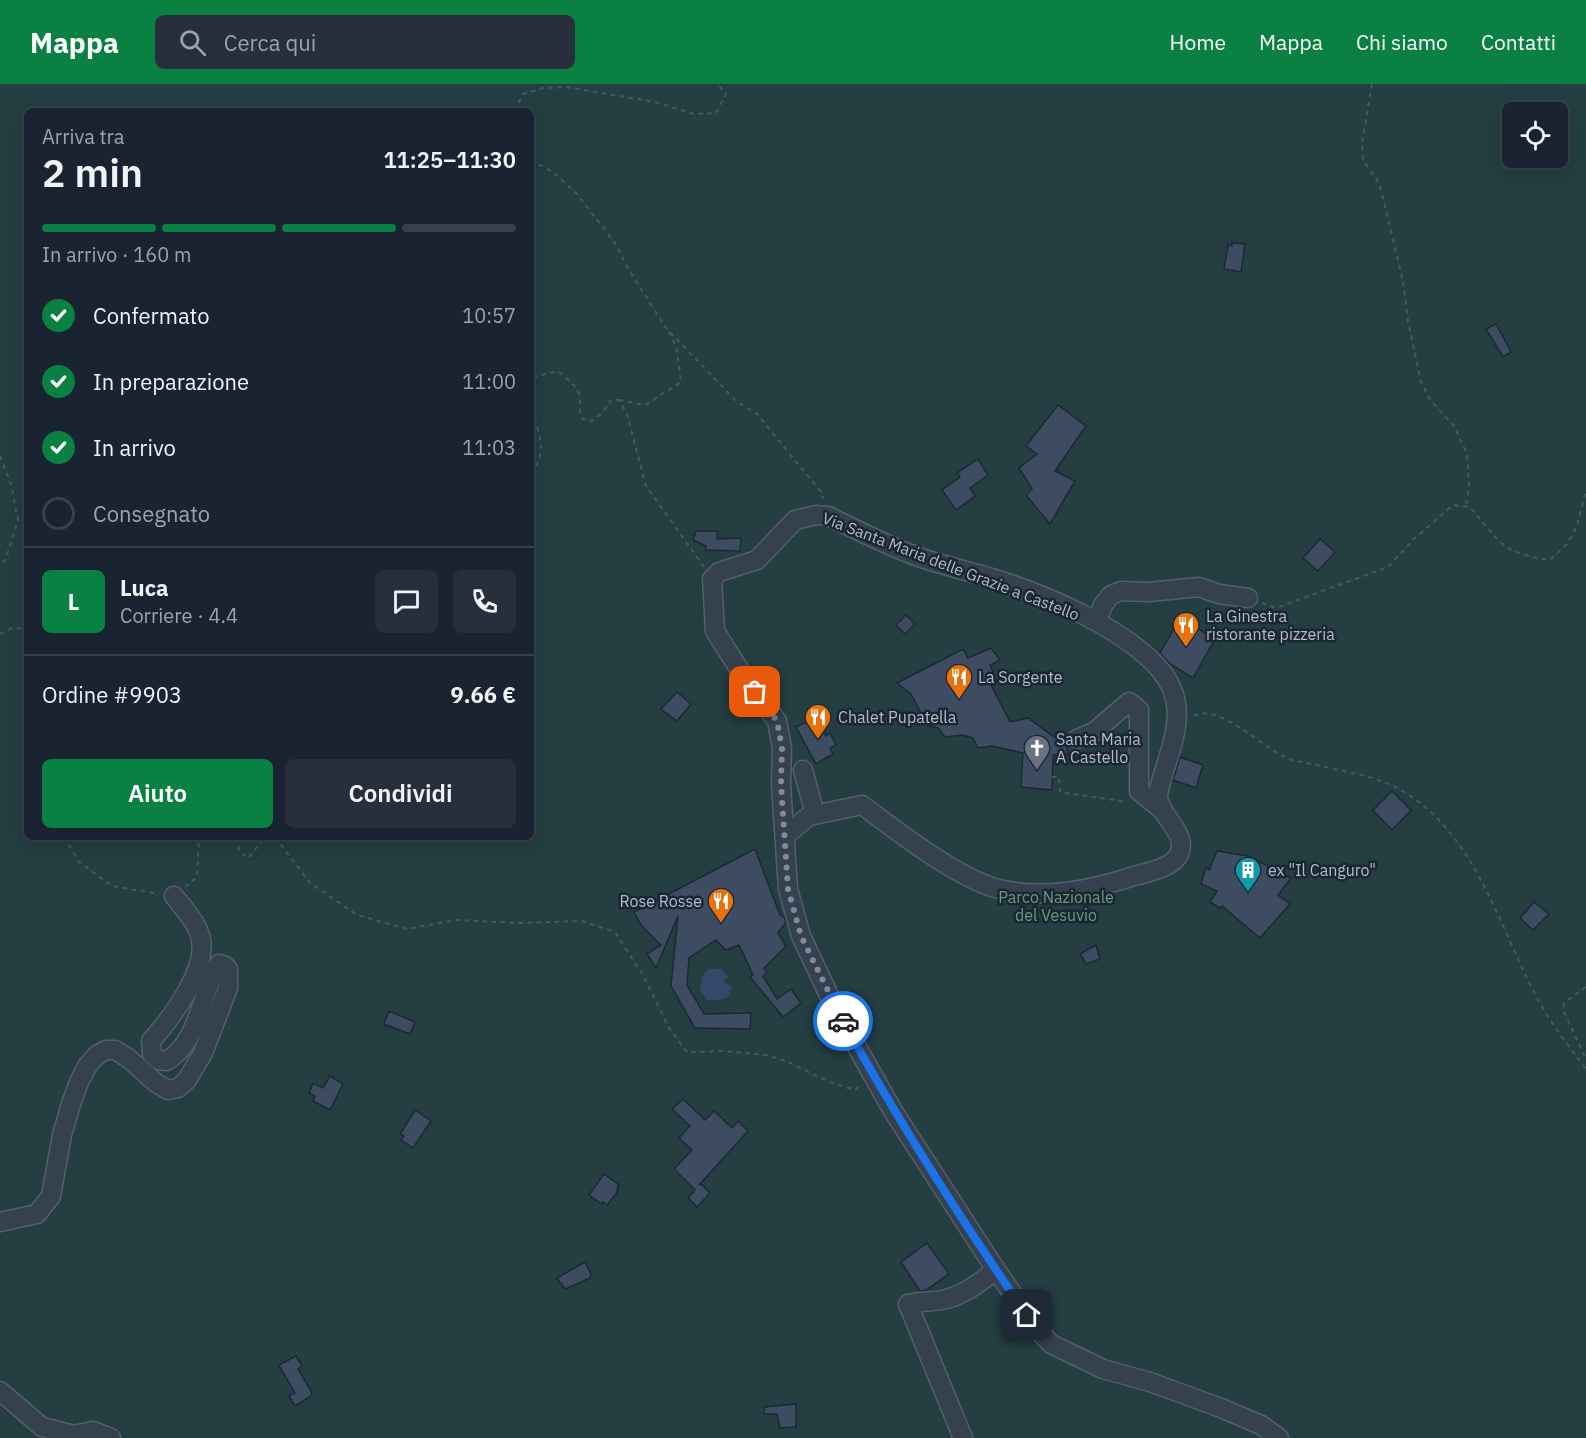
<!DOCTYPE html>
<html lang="it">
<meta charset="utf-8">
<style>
body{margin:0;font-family:"IBM Plex Sans",sans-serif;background:#272f3d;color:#f1f3f6;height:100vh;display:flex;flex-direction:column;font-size:22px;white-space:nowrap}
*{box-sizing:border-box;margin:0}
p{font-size:20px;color:#9fa4ab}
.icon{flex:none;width:33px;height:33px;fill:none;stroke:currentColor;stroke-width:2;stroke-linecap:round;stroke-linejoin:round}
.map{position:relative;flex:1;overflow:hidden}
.drawer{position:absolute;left:24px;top:24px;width:510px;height:732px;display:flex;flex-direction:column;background:#1a2331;border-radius:9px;box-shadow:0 6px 24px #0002,0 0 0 2px #38404d}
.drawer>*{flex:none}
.controls{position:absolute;left:1502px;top:18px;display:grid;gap:12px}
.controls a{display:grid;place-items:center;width:66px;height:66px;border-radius:9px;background:#1a2331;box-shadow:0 6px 24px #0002,0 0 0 2px #38404d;font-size:30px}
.pin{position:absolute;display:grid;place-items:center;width:51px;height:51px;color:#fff;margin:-26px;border-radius:12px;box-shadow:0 3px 9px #0006}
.courier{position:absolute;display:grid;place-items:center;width:60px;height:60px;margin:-30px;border:4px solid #1a73e8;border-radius:50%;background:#fff;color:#222;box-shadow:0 2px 8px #0007}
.overview em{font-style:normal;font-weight:600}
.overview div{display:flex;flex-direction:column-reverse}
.overview{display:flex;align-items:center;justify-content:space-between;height:102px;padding:0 18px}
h1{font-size:39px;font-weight:600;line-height:45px}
.bar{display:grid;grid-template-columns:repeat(4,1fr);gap:9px 6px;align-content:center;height:72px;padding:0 18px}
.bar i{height:8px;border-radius:4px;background:#38404d}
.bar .on{background:#0b8043}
.bar p{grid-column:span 4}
.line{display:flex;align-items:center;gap:15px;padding:0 18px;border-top:2px solid #38404d}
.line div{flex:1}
.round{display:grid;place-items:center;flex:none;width:63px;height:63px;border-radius:9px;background:#272f3d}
ol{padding:0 18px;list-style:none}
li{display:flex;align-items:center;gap:18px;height:66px}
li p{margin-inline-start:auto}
li .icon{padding:6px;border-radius:50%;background:#0b8043;color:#fff;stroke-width:4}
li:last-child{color:#9fa4ab}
li i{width:33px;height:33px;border:3px solid #38404d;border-radius:50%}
.primary-button{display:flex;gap:12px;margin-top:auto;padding:12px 18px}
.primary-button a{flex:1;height:69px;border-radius:9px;background:#0b8043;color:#fff;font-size:24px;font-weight:600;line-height:69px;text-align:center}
.primary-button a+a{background:#272f3d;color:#f1f3f6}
header{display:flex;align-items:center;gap:36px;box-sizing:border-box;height:84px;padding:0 30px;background:#0b8043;color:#fff}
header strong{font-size:28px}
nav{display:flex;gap:33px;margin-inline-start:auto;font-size:21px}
.search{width:420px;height:54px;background:#272f3d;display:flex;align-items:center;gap:15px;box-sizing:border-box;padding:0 21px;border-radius:9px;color:#9fa4ab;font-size:22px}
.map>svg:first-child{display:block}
.green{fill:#243e41;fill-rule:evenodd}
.water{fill:#344969}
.building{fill:#3e4c61;stroke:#1d2837;stroke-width:1.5}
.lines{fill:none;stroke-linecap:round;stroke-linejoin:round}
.minor-casing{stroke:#545f6e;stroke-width:21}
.path{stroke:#425b5e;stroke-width:2;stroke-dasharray:4.5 4.5;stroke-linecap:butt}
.minor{stroke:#364150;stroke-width:18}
.done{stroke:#808b9b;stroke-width:6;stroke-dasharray:0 10.8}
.route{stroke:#1a73e8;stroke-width:8}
.labels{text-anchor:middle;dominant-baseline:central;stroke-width:5;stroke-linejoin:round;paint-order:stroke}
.street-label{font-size:16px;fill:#b3bccb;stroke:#1b2635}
.poi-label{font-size:16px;fill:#b3bccb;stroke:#1b2635;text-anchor:start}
.park-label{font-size:16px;fill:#679e75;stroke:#1b2635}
</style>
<header>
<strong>Mappa</strong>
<div class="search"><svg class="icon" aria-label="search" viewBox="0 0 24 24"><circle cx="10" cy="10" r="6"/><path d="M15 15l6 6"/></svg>Cerca qui</div>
<nav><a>Home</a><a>Mappa</a><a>Chi siamo</a><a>Contatti</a></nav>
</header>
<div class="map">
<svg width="1586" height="1354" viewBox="0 0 1586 1354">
<rect width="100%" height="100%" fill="#222f41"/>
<path class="green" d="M0,0H1586V1354H0ZM27,27H531V753H27ZM1512,28H1557V74H1512Z"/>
<path class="water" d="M708,885H721L729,893L724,895L725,899L732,902L728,913L719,916H707L700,905L702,892Z"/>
<g class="building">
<path d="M1232,159L1245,160L1241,188L1224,185L1228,161L1232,162Z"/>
<path d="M1496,240L1511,268L1503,273L1486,245Z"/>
<path d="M1058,321L1086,342L1055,387L1075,397L1050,440L1026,411L1032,405L1019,384L1037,370L1026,362Z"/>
<path d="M978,375L988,391L970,404L975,412L956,426L942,406L960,393L957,389Z"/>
<path d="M696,447H717V455L741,454L740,467L706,466V462L693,456Z"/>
<path d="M1320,455L1335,468L1318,487L1303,474Z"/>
<path d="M906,531L915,540L905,550L896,541Z"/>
<path d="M1180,534L1215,555L1193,594L1170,580L1160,569Z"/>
<path d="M991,564L1000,576L990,581L993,588L986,591L1010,638L1028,634L1066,662L1068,670L1053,671L1052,706L1021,703L1023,669L992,662L978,664L973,654L962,651L945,653L938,644L927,641L911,610L897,599L963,565L968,574Z"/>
<path d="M677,608L691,620L677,637L661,625Z"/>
<path d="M815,634L826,652L830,649L836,661L830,664L833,670L816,680L796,643Z"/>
<path d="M1180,673L1203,681L1196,704L1173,696Z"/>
<path d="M1392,707L1411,726L1392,746L1373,726Z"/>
<path d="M755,765L780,831L784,833L786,838L778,849L786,862L764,884L767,888L763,892L777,915L791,905L801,919L783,933L750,893L753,891L739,861L726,866L716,856L689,874L687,901L704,930L751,929L750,945L695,944L671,902L678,832L656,884L647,870L661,861L641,841L634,828Z"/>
<path d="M1217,767L1248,772L1291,794L1278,811L1290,820L1260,854L1222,822L1220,824L1210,818L1217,807L1201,800L1206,783L1209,786Z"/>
<path d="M1534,818L1549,830L1533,846L1520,834Z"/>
<path d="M1096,861L1100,875L1086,880L1080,870Z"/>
<path d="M389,927L415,938L410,950L384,940Z"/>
<path d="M330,992L343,1000L330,1026L313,1017L315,1012L309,1009L313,999L323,1004Z"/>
<path d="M683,1015L705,1036L714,1027L732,1044L738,1037L748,1047L699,1101L701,1100L710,1109L697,1123L688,1114L695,1106L674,1085L692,1066L679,1054L690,1042L672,1025Z"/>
<path d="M415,1026L431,1037L413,1064L401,1056L404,1052L400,1050Z"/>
<path d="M604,1090L619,1101L617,1105L618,1107L607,1121L603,1118L602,1120L589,1111Z"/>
<path d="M927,1159L949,1190L926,1206L920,1207L901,1178Z"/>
<path d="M585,1178L591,1190L590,1194L565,1205L557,1194Z"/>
<path d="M296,1272L302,1282L298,1285L312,1309L311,1312L295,1322L289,1312L295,1309L279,1281Z"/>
<path d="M796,1320V1343L780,1344L777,1330H764V1323Z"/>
</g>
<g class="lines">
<g class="minor-casing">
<g id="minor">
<path d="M1091,535L1100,529L1103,521L1111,511L1121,507L1149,508L1199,503L1219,510L1248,514"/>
<path d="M1077,655L1094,648L1129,618L1139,626V707L1161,725"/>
<path d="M803,686L815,730"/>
<path d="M785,752L809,732L862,721C895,746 956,793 995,804C1039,816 1088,807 1131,793C1146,788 1172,785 1179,770C1189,749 1159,733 1158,712C1158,706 1161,700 1162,694C1175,651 1191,616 1154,579C1115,540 1044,510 992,494C967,487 941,481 916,472C886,461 857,446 828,432L816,431L795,436L757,476L719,488L712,495L715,547L744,593L777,637L782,664L781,700L788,805L801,852L835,924L893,1027L996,1186L1038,1246L1051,1260L1103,1285L1150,1298L1221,1324L1261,1341L1279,1354"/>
<path d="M0,1138L37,1130L51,1112L62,1051L71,1020L79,998L88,981L97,971L106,966H115L128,974L156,999L168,1006L178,1004L187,996L203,969L228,904V885L224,881L219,880L215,885C201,915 197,960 166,977L158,976L152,970L151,957C172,933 214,879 198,846C193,834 182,822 174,812"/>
<path d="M0,1307L42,1343L74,1351L93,1347L111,1354"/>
<path d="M963,1354L908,1220C920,1217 930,1218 942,1216C963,1212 979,1199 996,1186"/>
</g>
</g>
<g class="path">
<path d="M1372,0L1362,59L1363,76L1379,99L1383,114L1403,197L1408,237L1421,298L1431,317L1454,342L1467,370L1469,402L1466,422"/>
<path d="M515,27L523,10L543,4L566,3L655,18L694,30L716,29L726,10L718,0"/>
<path d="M531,76L553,88L577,110L615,159L629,186L666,244L736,317L757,330L822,409L823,415"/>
<path d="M619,316L645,321L681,298L676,262L668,247"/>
<path d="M0,372L11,400L18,436L5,477L0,480"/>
<path d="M531,390C551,362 535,350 533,322C532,313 533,302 534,293L558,287C567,295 579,302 580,315C580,323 579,327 583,335L592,337L603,328L611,316H619L627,330L646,402L704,483"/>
<path d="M1262,519L1276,524L1388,483L1414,455L1453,421L1470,423C1500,458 1501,469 1550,476L1568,459L1577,442L1586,407"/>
<path d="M0,550L12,544L27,545"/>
<path d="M1194,632C1218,618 1263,664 1285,673C1293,677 1303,678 1312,680C1340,687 1374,691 1399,705C1475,748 1497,838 1535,910C1549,937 1568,961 1586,985"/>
<path d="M1052,693H1059L1060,708L1127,718"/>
<path d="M64,753L79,778L112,802L159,810"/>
<path d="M238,753L239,767L248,774L265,753"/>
<path d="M275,753L310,799L357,831L407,845L456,836L520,839L582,837L615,848L643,891L669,944L687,968L723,967L766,971L786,977L829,998L855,1006L861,1000"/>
<path d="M185,803L197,793L199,753"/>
<path d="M1586,903L1564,919L1563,926L1586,975"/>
</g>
<use href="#minor" class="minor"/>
</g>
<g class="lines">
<path class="done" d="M755,608L777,637L782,664L781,700L788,805L801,852L843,937"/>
<path class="route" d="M843,937C899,1038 961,1136 1027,1231"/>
</g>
<defs>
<g id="restaurant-pin" transform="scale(1.35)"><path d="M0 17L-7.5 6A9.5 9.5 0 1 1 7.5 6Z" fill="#e8710a" stroke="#1b2635"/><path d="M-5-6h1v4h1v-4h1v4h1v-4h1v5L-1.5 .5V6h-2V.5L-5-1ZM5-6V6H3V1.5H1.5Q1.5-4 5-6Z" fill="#fff"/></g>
<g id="church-pin" transform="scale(1.35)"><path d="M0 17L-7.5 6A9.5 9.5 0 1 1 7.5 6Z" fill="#6b7280" stroke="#1b2635"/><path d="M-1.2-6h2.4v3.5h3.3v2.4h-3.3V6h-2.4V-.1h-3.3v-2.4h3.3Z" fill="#fff"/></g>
<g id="building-pin" transform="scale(1.35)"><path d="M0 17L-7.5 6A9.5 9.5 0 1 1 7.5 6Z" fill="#0f9aa8" stroke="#1b2635"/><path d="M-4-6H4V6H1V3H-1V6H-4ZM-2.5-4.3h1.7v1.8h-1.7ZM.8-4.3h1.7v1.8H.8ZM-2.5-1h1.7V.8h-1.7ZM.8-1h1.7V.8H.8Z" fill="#fff"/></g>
</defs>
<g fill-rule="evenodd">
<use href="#restaurant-pin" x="1186" y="541"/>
<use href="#restaurant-pin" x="959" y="593"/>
<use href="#restaurant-pin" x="818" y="633"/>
<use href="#church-pin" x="1037" y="664"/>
<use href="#building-pin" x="1248" y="786"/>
<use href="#restaurant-pin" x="721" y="817"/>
</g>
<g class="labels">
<g class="street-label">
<text transform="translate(951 482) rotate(21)">Via Santa Maria delle Grazie a Castello</text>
</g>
<g class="poi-label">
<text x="1206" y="532">La Ginestra<tspan x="1206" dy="18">ristorante pizzeria</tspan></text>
<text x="978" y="593">La Sorgente</text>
<text x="838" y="633">Chalet Pupatella</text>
<text x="1056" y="655">Santa Maria<tspan x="1056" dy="18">A Castello</tspan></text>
<text x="1268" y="786">ex "Il Canguro"</text>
<text x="702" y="817" text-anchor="end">Rose Rosse</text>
</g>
<g class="park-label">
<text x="1056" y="813">Parco Nazionale<tspan x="1056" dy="18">del Vesuvio</tspan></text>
</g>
</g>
</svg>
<div class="controls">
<a><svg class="icon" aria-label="locate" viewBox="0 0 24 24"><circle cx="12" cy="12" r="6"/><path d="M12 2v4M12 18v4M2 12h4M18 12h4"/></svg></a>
</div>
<div class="pin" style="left:755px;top:608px;background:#ea580c"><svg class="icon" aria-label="bag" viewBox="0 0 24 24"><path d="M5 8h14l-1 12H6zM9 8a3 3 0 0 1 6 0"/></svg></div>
<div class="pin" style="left:1027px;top:1231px;background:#1f2937"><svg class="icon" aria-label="home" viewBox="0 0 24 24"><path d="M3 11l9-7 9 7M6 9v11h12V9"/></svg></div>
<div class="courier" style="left:843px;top:937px"><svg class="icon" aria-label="car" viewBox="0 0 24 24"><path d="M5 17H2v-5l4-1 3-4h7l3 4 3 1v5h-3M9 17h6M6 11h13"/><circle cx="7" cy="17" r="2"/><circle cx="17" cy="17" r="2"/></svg></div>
<section class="drawer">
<div class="overview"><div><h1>2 min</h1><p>Arriva tra</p></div><em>11:25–11:30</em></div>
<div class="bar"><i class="on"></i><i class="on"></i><i class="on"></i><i></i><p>In arrivo · 160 m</p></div>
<ol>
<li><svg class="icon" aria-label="check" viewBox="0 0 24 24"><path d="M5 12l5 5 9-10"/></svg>Confermato<p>10:57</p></li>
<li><svg class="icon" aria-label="check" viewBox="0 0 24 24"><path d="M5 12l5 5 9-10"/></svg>In preparazione<p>11:00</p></li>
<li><svg class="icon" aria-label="check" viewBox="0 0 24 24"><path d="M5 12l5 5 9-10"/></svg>In arrivo<p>11:03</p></li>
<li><i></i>Consegnato</li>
</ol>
<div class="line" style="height:108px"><b class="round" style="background:#0b8043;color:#fff">L</b><div><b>Luca</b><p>Corriere · 4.4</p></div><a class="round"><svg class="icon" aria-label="chat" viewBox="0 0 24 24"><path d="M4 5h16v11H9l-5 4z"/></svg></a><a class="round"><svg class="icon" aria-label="phone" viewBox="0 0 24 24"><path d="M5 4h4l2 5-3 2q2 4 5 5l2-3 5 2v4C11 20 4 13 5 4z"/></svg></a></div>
<div class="line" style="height:78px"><div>Ordine #9903</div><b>9.66 €</b></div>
<div class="primary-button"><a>Aiuto</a><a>Condividi</a></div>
</section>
</div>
